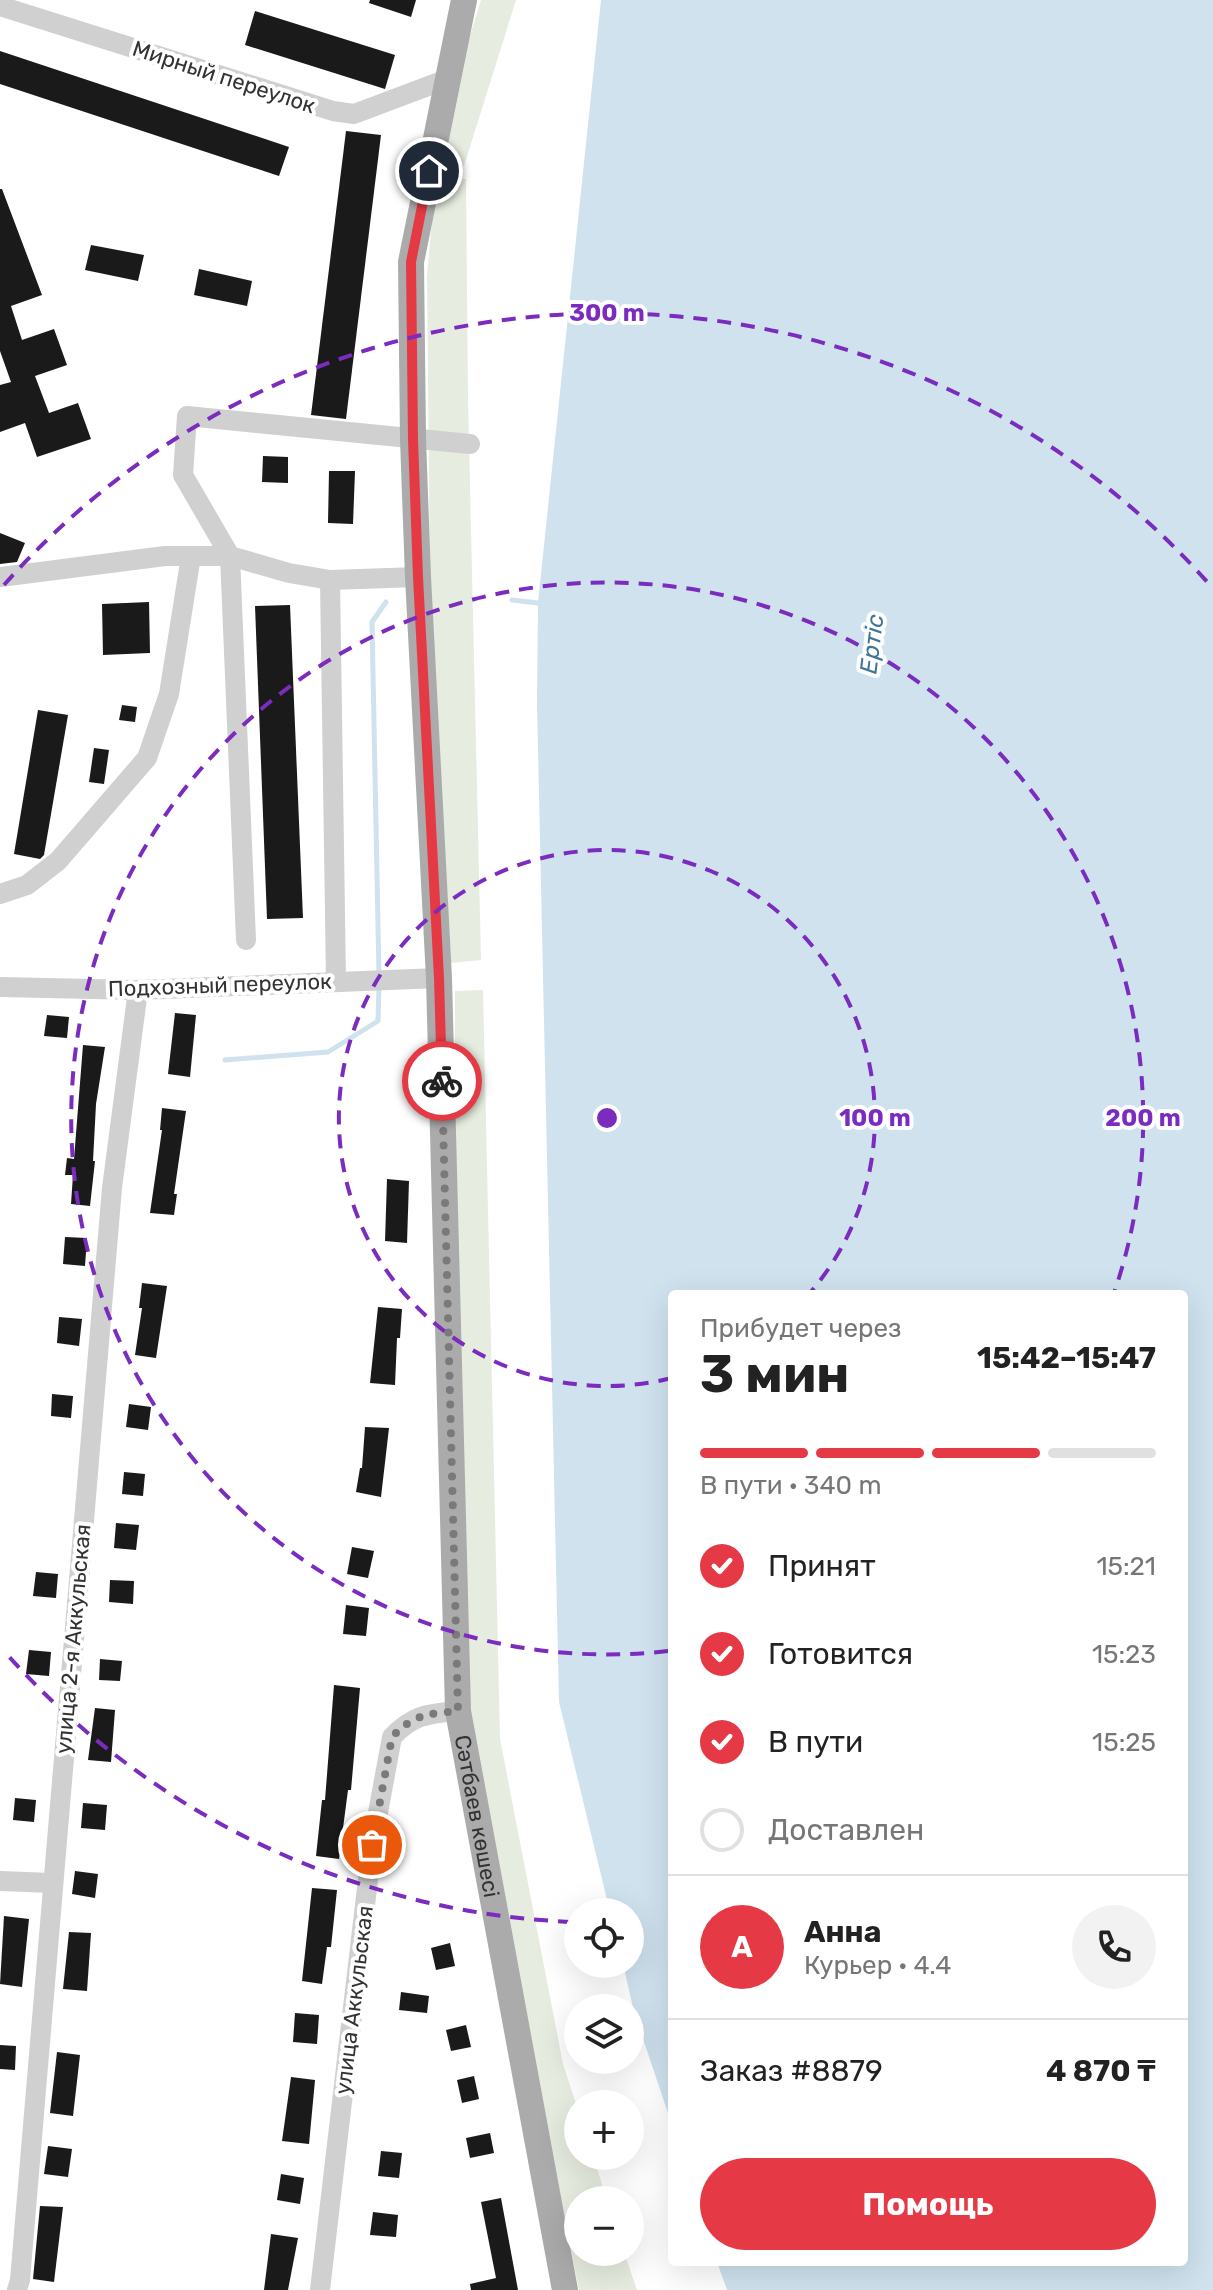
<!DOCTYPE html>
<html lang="ru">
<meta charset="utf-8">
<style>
body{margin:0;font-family:Rubik,sans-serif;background:#f2f2f2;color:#222;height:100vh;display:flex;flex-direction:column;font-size:30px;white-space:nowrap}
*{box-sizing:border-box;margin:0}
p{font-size:26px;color:#767676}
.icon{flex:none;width:44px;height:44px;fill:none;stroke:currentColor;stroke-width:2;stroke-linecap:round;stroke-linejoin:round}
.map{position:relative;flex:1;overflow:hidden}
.side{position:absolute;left:668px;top:1290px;width:520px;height:976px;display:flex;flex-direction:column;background:#fff;border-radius:8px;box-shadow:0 8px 32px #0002}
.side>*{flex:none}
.buttons{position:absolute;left:564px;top:1898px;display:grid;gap:16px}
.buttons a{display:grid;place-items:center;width:80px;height:80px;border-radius:50%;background:#fff;box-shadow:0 8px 32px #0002;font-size:40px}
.pin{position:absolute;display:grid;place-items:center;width:68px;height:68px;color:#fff;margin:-34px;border:4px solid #fff;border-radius:50%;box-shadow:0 2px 8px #0007}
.courier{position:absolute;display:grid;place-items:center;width:80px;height:80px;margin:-40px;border:6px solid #e63946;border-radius:50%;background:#fff;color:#222;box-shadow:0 2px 10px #0007}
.head em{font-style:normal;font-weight:700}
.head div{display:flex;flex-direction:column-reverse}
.head{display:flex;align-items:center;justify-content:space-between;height:136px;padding:0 32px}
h1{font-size:52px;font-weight:700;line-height:60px}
.bar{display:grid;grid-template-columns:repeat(4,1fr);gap:12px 8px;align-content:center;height:96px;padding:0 32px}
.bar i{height:10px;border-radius:6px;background:#e0e0e0}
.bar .current{background:#e63946}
.bar p{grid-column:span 4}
.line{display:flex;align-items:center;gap:20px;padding:0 32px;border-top:2px solid #e0e0e0}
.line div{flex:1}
.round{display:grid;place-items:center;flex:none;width:84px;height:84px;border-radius:42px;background:#f2f2f2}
ol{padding:0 32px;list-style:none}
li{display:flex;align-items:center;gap:24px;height:88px}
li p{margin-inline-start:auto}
li .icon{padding:8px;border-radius:50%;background:#e63946;color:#fff;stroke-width:4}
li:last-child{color:#767676}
li i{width:44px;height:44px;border:4px solid #e0e0e0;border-radius:50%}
.action{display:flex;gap:16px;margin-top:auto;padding:16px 32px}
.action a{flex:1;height:92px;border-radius:48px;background:#e63946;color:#fff;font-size:32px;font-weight:700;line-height:92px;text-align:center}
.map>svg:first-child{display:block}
.green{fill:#e6ecdf}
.water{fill:#cfe2ee}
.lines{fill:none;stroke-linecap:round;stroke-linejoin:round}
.stream{stroke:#cfe2ee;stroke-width:5}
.building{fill:#1a1a1a}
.minor{stroke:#d0d0d0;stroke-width:20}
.major{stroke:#ababab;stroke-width:26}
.done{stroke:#7a7a7a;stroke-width:8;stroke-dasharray:0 14.4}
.route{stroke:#e63946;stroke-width:10}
.ring{fill:none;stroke:#7b2cbf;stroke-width:4;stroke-dasharray:14 10}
.labels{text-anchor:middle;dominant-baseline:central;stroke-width:8;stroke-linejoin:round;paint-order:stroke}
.street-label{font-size:22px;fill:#333;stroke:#fff}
.water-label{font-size:24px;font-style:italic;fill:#3f7597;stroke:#fff}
.centre{fill:#7b2cbf;stroke:#fff;stroke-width:4}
.ring-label{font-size:24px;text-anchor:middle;font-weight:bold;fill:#7b2cbf;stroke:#fff;stroke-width:8;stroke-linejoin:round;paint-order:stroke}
</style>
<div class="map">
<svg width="1213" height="2290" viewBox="0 0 1213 2290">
<rect width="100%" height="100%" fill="#fff"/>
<g class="green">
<path d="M481,0H516L464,166H438L444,121Z"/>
<path d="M436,179H466L468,400L481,960L451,963L430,578L427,275Z"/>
<path d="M483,990L500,1739L563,2064L578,2110V2156H593L607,2200H578V2252H624L637,2290H579L477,1783L453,1578L455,991Z"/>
</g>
<path class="water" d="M601,0H1213V2290H727L717,2262H1184V1294H672V2125L634,2012L623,1964H630V1912H610L559,1702L537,703L538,603Z"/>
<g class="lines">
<g class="stream">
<path d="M512,600L538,603"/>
<path d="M379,976L372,622L386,602"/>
<path d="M225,1060L328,1052L378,1021L379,986"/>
</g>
</g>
<g class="building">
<path d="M370,0H416L411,17L369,3Z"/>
<path d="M255,11L395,55L385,89L245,45Z"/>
<path d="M0,51L289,147L279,176L0,84Z"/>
<path d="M346,131L381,135L346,419L311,415Z"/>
<path d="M0,189H2L42,295L11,306L22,340L54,329L67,365L35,376L49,413L78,403L91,439L37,457L25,423L0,432V385L11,382L0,351Z"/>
<path d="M91,245L144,255L138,281L85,270Z"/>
<path d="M199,269L252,281L247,306L194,295Z"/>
<path d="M263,456L288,457V483L262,482Z"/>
<path d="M329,471H355L353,524L328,523Z"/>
<path d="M0,533L25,543L17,562L0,564Z"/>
<path d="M149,602L150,653L103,655L102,604Z"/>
<path d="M290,605L303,918L267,919L255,606Z"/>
<path d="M122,705L137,707L135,722L119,720Z"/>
<path d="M38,710L68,715L44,855L40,859L14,854Z"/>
<path d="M94,748L109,750L104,784L89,782Z"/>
<path d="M175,1013L196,1015L190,1077L168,1074Z"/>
<path d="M47,1015L69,1017L67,1038L44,1036Z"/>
<path d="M83,1045L105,1047L96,1104L93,1161H95L90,1206L71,1204L73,1175H65L67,1158L74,1159Z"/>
<path d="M162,1108L186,1111L174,1194H177L174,1215L150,1213L162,1130H160Z"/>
<path d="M387,1179L409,1181L407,1243L385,1241Z"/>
<path d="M65,1237L87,1238L85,1266L63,1264Z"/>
<path d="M142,1283L167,1286L156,1358L135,1355L142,1308H139Z"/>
<path d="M378,1307L402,1309L400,1338H397L395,1385L370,1383Z"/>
<path d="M59,1317L82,1319L79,1346L57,1343Z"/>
<path d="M52,1394L73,1396L71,1418L51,1416Z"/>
<path d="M129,1404L151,1407L148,1430L126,1427Z"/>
<path d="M365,1427L389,1428L381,1497L356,1492L360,1468H362Z"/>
<path d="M124,1472L145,1474L143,1496L122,1494Z"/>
<path d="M116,1523L139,1525L136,1550L114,1548Z"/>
<path d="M352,1547L374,1551L368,1578L347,1574Z"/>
<path d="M36,1572L58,1574L56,1598L33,1596Z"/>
<path d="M110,1580L134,1581L133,1604L109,1602Z"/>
<path d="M346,1605L369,1608L366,1636L343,1634Z"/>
<path d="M29,1650L51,1652L49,1676L26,1674Z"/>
<path d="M100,1659L122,1661L120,1681L99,1680Z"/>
<path d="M334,1685L360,1688L351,1790H348L339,1859L316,1856L322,1800H325Z"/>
<path d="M95,1708L115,1710L111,1762L88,1760Z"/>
<path d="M15,1798L36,1800L34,1822L13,1820Z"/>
<path d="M83,1803L107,1805L105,1830L81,1828Z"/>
<path d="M75,1871L98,1874L95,1898L72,1894Z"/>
<path d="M312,1888L337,1890L331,1947H327L322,1984L302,1981Z"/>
<path d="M4,1916L29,1919L22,1987L0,1984Z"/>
<path d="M69,1932L91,1933L87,1991L63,1989Z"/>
<path d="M450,1943L455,1966L436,1970L431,1948Z"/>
<path d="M401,1992L429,1996L427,2013L399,2010Z"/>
<path d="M295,2013L319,2015L317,2044L293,2042Z"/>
<path d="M466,2025L471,2047L451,2051L446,2030Z"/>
<path d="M0,2045L16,2046L15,2070L0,2069Z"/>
<path d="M57,2052L80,2055L73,2116L50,2113Z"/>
<path d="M474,2076L479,2099L462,2103L457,2080Z"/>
<path d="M291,2077L315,2080L309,2144L282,2141Z"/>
<path d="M490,2133L494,2153L470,2158L466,2138Z"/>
<path d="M48,2146L72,2149L68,2177L44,2174Z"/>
<path d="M381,2151L402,2153L399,2178L378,2176Z"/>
<path d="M281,2174L304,2178L300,2204L277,2200Z"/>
<path d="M501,2198L518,2290H471L470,2284L496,2278L481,2202Z"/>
<path d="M40,2206L63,2207L54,2282L33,2279Z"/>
<path d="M373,2212L398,2215L396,2237L370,2235Z"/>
<path d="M271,2234L298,2238L288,2290H264Z"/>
</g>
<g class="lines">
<g class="minor">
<path d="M0,6L333,111L354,114L447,79"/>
<path d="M0,577L165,556H230L289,573L330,580L418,577"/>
<path d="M330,580L336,982"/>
<path d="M0,894L27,885L58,861L147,758L169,694L191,556"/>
<path d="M246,940L230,556L183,475L187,416L470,444"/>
<path d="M0,987L138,990L439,978"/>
<path d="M0,1881L52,1883"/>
<path d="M17,2290L20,2280L112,1188L138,990"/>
<path d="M320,2290L372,1845L392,1737C414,1714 428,1714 458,1711"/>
</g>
<path class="major" id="s1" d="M464,0L411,262L413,439L418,577L439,978L458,1711L565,2290"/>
</g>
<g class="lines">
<path class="done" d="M372,1845L392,1737C414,1714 428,1714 458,1711L442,1081"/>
<path class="route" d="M429,171L411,262L413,439L418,577L439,978L442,1081"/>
</g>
<g class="ring">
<path d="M672 1378A268 268 0 1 1 809 1294"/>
<path d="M668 1651A536 536 0 1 1 1114 1293"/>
<path d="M572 1922A805 805 0 0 1 4 1651M4 585A805 805 0 0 1 1210 585"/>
</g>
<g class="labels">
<g class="street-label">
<text transform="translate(224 77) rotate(18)">Мирный переулок</text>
<text transform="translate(220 985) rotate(-2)">Подхозный переулок</text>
<text transform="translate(73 1639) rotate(-85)">улица 2-я Аккульская</text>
<text stroke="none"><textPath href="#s1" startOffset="1824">Сәтбаев көшесі</textPath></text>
<text transform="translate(354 2000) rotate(-83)">улица Аккульская</text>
</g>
<g class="water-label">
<text transform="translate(872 644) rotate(-83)">Ертіс</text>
</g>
</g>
<circle cx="607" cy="1118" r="12" class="centre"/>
<g class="ring-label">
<text x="607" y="321">300 m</text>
<text x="875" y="1126">100 m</text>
<text x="1143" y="1126">200 m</text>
</g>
</svg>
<div class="buttons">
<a><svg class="icon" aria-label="locate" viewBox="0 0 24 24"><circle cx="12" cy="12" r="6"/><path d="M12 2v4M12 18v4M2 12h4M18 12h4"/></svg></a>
<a><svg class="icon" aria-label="layers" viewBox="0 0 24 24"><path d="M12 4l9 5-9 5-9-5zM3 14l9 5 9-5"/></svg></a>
<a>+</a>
<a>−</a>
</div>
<div class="pin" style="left:372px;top:1845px;background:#ea580c"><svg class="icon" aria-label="bag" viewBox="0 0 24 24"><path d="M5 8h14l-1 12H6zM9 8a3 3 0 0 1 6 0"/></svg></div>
<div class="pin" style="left:429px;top:171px;background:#1f2937"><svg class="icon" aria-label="home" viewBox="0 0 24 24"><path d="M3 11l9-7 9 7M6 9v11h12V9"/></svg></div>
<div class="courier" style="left:442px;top:1081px"><svg class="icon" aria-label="bike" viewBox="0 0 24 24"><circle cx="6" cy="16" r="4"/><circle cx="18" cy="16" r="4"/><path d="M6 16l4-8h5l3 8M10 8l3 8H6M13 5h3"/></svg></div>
<section class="side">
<div class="head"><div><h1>3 мин</h1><p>Прибудет через</p></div><em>15:42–15:47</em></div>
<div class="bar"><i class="current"></i><i class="current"></i><i class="current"></i><i></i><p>В пути · 340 m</p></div>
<ol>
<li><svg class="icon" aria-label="check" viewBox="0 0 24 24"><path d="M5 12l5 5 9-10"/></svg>Принят<p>15:21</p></li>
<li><svg class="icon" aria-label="check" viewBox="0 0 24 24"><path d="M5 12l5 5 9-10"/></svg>Готовится<p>15:23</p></li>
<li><svg class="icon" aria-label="check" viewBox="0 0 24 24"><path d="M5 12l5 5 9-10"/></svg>В пути<p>15:25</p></li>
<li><i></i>Доставлен</li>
</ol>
<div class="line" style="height:144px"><b class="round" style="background:#e63946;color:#fff">А</b><div><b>Анна</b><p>Курьер · 4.4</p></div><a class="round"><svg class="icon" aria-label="phone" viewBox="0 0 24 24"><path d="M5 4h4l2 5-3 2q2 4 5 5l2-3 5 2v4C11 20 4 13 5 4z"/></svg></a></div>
<div class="line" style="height:104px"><div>Заказ #8879</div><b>4 870 ₸</b></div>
<div class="action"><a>Помощь</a></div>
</section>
</div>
